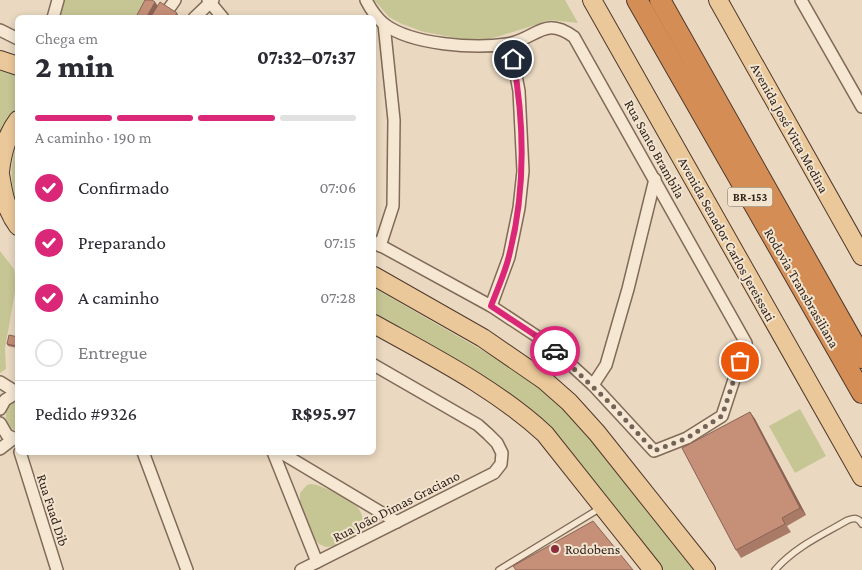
<!DOCTYPE html>
<html lang="pt">
<meta charset="utf-8">
<style>
body{margin:0;font-family:"Crimson Pro",serif;background:#f7f7f7;color:#2b2b33;height:100vh;display:flex;flex-direction:column;font-size:19px;white-space:nowrap}
*{box-sizing:border-box;margin:0}
p{font-size:16px;color:#7c7c81}
.icon{flex:none;width:28px;height:28px;fill:none;stroke:currentColor;stroke-width:2;stroke-linecap:round;stroke-linejoin:round}
.map{position:relative;flex:1;overflow:hidden}
.sheet{position:absolute;left:15px;top:15px;width:361px;height:440px;display:flex;flex-direction:column;background:#fff;border-radius:8px;box-shadow:0 2px 8px #0003}
.sheet>*{flex:none}
.pin{position:absolute;display:grid;place-items:center;width:42px;height:42px;color:#fff;margin:-21px;border:2px solid #fff;border-radius:50%;box-shadow:0 1px 5px #0007}
.courier{position:absolute;display:grid;place-items:center;width:50px;height:50px;margin:-25px;border:4px solid #db2777;border-radius:50%;background:#fff;color:#222;box-shadow:0 1px 6px #0007}
.headline em{font-style:normal;font-weight:800}
.headline div{display:flex;flex-direction:column-reverse}
.headline{display:flex;align-items:center;justify-content:space-between;height:85px;padding:0 20px}
h1{font-size:32px;font-weight:800;line-height:38px}
.bar{display:grid;grid-template-columns:repeat(4,1fr);gap:8px 5px;align-content:center;height:60px;padding:0 20px}
.bar i{height:6px;border-radius:4px;background:#e1e1e2}
.bar .selected{background:#db2777}
.bar p{grid-column:span 4}
.line{display:flex;align-items:center;gap:12px;padding:0 20px;border-top:1px solid #e1e1e2}
.line div{flex:1}
ol{padding:0 20px;list-style:none}
li{display:flex;align-items:center;gap:15px;height:55px}
li p{margin-inline-start:auto}
li .icon{padding:5px;border-radius:50%;background:#db2777;color:#fff;stroke-width:4}
li:last-child{color:#7c7c81}
li i{width:28px;height:28px;border:2px solid #e1e1e2;border-radius:50%}
.map>svg:first-child{display:block}
.green{fill:#c6c695}
.lines{fill:none;stroke-linecap:round;stroke-linejoin:round}
.service-casing{stroke:#816a59;stroke-width:8}
.minor-casing{stroke:#816a59;stroke-width:14}
.primary-casing{stroke:#4f392d;stroke-width:20}
.motorway-casing{stroke:#4f392d;stroke-width:22}
.service{stroke:#f5e7d2;stroke-width:5.5}
.minor{stroke:#f5e7d2;stroke-width:11}
.primary{stroke:#ebc899;stroke-width:18}
.motorway{stroke:#d48e55;stroke-width:20}
.wall{fill:#a97b67}
.shaded-wall{fill:#8a6454}
.building{fill:#c58f78;stroke:#8a6454}
.done{stroke:#726356;stroke-width:5;stroke-dasharray:0 9}
.route{stroke:#db2777;stroke-width:6}
.poi-dot{fill:#8b2e39;stroke:#f2e4ce;stroke-width:2}
.labels{text-anchor:middle;dominant-baseline:central;stroke-width:4;stroke-linejoin:round;paint-order:stroke}
.shield{fill:#f2e4ce;stroke:#6c5e52;stroke-width:1}
.shield-label{font-size:12px;font-weight:bold;fill:#32241d}
.street-label{font-size:14px;fill:#32241d;stroke:#f2e4ce}
.poi-label{font-size:14px;fill:#32241d;stroke:#f2e4ce;text-anchor:start}
</style>
<div class="map">
<svg width="862" height="570" viewBox="0 0 862 570">
<rect width="100%" height="100%" fill="#ead8c0"/>
<g class="green">
<path d="M62,0H149L138,17L58,18Z"/>
<path d="M374,0H565L578,23L551,20L490,39L468,40L424,32L402,24L389,17Z"/>
<path d="M0,67L18,74L17,116L0,151Z"/>
<path d="M17,141L18,142L17,204C9,181 11,164 17,141Z"/>
<path d="M0,251L14,269L16,286L5,348L6,369L0,373Z"/>
<path d="M374,288L513,368L540,389L572,418L620,474L695,570H663L603,493L557,440L374,318Z"/>
<path d="M17,395V432C0,421 4,408 17,395Z"/>
<path d="M800,409L826,456L795,473L769,426Z"/>
<path d="M311,484C321,484 352,501 358,508C362,513 363,518 363,524L358,534L338,546L326,547L319,544L315,540L300,504V493L307,485Z"/>
</g>
<g class="lines">
<g class="service-casing">
<g id="service">
<path d="M499,570L602,507"/>
<path d="M775,570C795,547 822,535 848,520C854,518 858,517 862,524"/>
</g>
</g>
<g class="minor-casing">
<g id="minor">
<path d="M208,0L223,18"/>
<path d="M366,0C370,8 377,18 384,24C412,45 475,49 507,44C537,39 543,15 574,37L746,343L722,416L687,438L654,451L593,385L547,343L491,306L374,242"/>
<path d="M801,0L862,107"/>
<path d="M168,10L175,0"/>
<path d="M53,18L58,0"/>
<path d="M194,18L213,0"/>
<path d="M0,30L18,39"/>
<path d="M380,246L393,206L394,120L384,24"/>
<path d="M491,306L509,257L519,208L523,171L519,91L510,44"/>
<path d="M0,382L16,392"/>
<path d="M593,385L606,365L628,289L655,179"/>
<path d="M0,409L5,400L18,392"/>
<path d="M0,423L7,435L18,440"/>
<path d="M0,449L13,439"/>
<path d="M20,452L57,570"/>
<path d="M143,452L187,570"/>
<path d="M273,452L317,562"/>
<path d="M280,452L397,522"/>
<path d="M301,570L494,473L501,464L502,453L497,443L488,434L478,425L374,365"/>
</g>
</g>
<g class="primary-casing">
<g id="primary">
<path d="M592,0L862,477"/>
<path d="M718,0L862,256"/>
<path d="M0,60L18,66"/>
<path d="M0,172C2,153 6,136 18,120"/>
<path d="M0,174C3,193 6,210 18,226"/>
<path d="M374,276L483,338L544,380L569,402L597,433L706,570"/>
<path d="M374,324C433,357 495,388 545,434L653,570"/>
</g>
</g>
<g class="motorway-casing">
<g id="motorway">
<path d="M637,0L862,393"/>
<path d="M660,0L862,358"/>
</g>
</g>
<use href="#service" class="service"/>
<use href="#minor" class="minor"/>
<use href="#primary" class="primary"/>
<use href="#motorway" class="motorway"/>
</g>
<g class="wall">
<path d="M18,337L17,348L8,346L7,344Z"/>
<path d="M750,412L755,419L806,515L787,526L791,532L741,558L736,550Z"/>
</g>
<g class="shaded-wall">
<path d="M155,2L158,6L151,18H146Z"/>
<path d="M177,13L179,17L174,18Z"/>
<path d="M750,412L755,419L806,515L800,508Z"/>
</g>
<g class="building">
<path d="M145,0H152L155,2L146,18H141L137,15Z"/>
<path d="M160,2L177,13L174,18H150Z"/>
<path d="M9,335L18,337L16,346L7,344Z"/>
<path d="M750,412L800,508L782,518L785,524L736,550L682,448Z"/>
<path d="M593,521L633,570H516L513,566Z"/>
</g>
<g class="lines">
<path class="done" d="M555,351L612,405L654,451L687,438L722,416L740,361"/>
<path class="route" d="M513,59C525,126 526,190 509,256C505,273 497,290 491,306L547,343L555,351"/>
</g>
<circle class="poi-dot" cx="555" cy="549" r="5"/>
<g class="labels">
<rect class="shield" x="727.5" y="187.5" width="45" height="19" rx="4"/>
<g class="shield-label">
<text x="750" y="197">BR-153</text>
</g>
<g class="street-label">
<text transform="translate(790 128) rotate(61)">Avenida José Vitta Medina</text>
<text transform="translate(655 149) rotate(61)">Rua Santo Brambila</text>
<text transform="translate(727 239) rotate(61)">Avenida Senador Carlos Jereissati</text>
<text transform="translate(802 288) rotate(60)">Rodovia Transbrasiliana</text>
<text transform="translate(396 506) rotate(-27)">Rua João Dimas Graciano</text>
<text transform="translate(53 510) rotate(72)">Rua Fuad Dib</text>
</g>
<g class="poi-label">
<text x="565" y="549">Rodobens</text>
</g>
</g>
</svg>
<div class="pin" style="left:740px;top:361px;background:#ea580c"><svg class="icon" aria-label="bag" viewBox="0 0 24 24"><path d="M5 8h14l-1 12H6zM9 8a3 3 0 0 1 6 0"/></svg></div>
<div class="pin" style="left:513px;top:59px;background:#1f2937"><svg class="icon" aria-label="home" viewBox="0 0 24 24"><path d="M3 11l9-7 9 7M6 9v11h12V9"/></svg></div>
<div class="courier" style="left:555px;top:351px"><svg class="icon" aria-label="car" viewBox="0 0 24 24"><path d="M5 17H2v-5l4-1 3-4h7l3 4 3 1v5h-3M9 17h6M6 11h13"/><circle cx="7" cy="17" r="2"/><circle cx="17" cy="17" r="2"/></svg></div>
<section class="sheet">
<div class="headline"><div><h1>2 min</h1><p>Chega em</p></div><em>07:32–07:37</em></div>
<div class="bar"><i class="selected"></i><i class="selected"></i><i class="selected"></i><i></i><p>A caminho · 190 m</p></div>
<ol>
<li><svg class="icon" aria-label="check" viewBox="0 0 24 24"><path d="M5 12l5 5 9-10"/></svg>Confirmado<p>07:06</p></li>
<li><svg class="icon" aria-label="check" viewBox="0 0 24 24"><path d="M5 12l5 5 9-10"/></svg>Preparando<p>07:15</p></li>
<li><svg class="icon" aria-label="check" viewBox="0 0 24 24"><path d="M5 12l5 5 9-10"/></svg>A caminho<p>07:28</p></li>
<li><i></i>Entregue</li>
</ol>
<div class="line" style="height:65px"><div>Pedido #9326</div><b>R$95.97</b></div>
</section>
</div>
